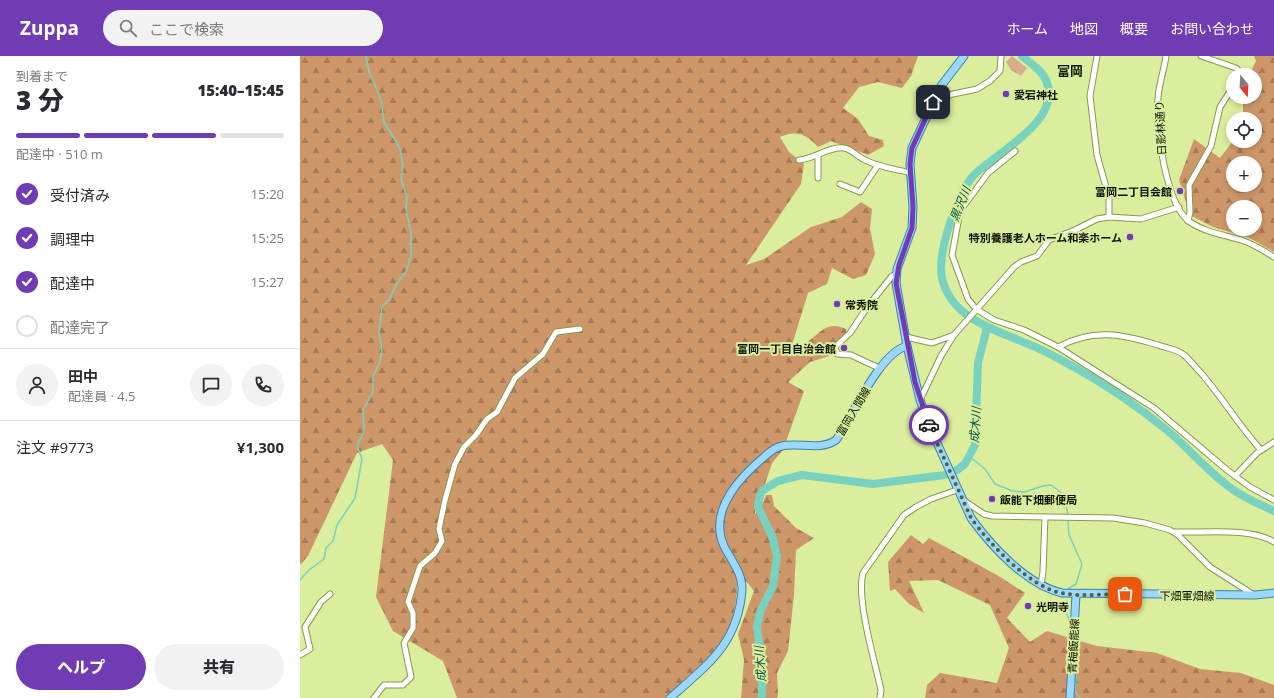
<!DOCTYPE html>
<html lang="ja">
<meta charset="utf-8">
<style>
body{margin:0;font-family:"Open Sans","Noto Sans JP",sans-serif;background:#f2f2f3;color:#2b2b33;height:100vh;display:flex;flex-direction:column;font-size:15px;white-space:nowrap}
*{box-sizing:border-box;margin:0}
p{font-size:13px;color:#7c7c81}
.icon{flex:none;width:22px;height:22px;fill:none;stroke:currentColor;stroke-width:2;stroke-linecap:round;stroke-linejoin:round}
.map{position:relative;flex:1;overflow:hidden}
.panel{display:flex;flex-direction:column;background:#fff;width:300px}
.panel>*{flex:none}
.needle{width:26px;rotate:162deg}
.fabs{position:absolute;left:926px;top:12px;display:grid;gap:8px}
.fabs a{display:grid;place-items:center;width:36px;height:36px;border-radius:50%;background:#fff;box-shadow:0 2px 6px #0003;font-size:20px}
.pin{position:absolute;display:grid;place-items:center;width:34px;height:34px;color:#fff;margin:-17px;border-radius:8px;box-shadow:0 2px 6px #0006}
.courier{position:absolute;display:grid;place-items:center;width:40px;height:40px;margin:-20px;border:3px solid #703cb3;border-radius:50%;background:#fff;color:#222;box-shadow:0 1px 5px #0007}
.summary em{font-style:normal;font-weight:800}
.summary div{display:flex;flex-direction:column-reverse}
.summary{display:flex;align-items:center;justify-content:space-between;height:68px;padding:0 16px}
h1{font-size:26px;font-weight:800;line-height:30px}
.bar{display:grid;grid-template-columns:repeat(4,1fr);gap:6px 4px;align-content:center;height:48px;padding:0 16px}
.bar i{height:5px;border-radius:3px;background:#e1e1e2}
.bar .on{background:#703cb3}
.bar p{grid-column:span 4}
.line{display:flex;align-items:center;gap:10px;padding:0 16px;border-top:1px solid #e1e1e2}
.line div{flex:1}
.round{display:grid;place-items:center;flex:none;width:42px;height:42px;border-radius:21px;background:#f2f2f3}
ol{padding:0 16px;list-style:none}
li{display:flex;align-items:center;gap:12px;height:44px}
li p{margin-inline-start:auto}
li .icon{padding:4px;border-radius:50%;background:#703cb3;color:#fff;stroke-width:4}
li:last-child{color:#7c7c81}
li i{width:22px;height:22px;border:2px solid #e1e1e2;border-radius:50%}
.action{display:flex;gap:8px;margin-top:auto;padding:8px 16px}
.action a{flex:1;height:46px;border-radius:24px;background:#703cb3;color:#fff;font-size:16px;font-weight:800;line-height:46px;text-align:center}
.action a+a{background:#f2f2f3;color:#2b2b33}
header{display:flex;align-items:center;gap:24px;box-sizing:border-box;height:56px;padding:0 20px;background:#703cb3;color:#fff}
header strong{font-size:19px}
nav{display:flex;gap:22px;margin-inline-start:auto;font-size:14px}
.search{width:280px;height:36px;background:#f2f2f3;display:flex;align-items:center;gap:10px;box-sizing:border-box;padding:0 14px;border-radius:22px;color:#7c7c81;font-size:15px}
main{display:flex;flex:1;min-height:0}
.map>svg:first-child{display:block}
.forest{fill:url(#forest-firs);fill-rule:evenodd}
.park{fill:url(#park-tufts)}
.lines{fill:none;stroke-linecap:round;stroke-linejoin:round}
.stream{stroke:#79d1bf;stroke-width:1.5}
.river{stroke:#79d1bf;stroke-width:8}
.minor-casing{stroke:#88994b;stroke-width:7}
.major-casing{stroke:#3f82a4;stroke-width:9}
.minor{stroke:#fff;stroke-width:5}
.major{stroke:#9cd7fe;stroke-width:7}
.done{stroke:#556037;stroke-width:4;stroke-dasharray:0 7.2}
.route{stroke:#703cb3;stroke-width:5}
.poi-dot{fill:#703cb3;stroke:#daee9d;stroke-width:1.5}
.labels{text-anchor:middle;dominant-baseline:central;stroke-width:4;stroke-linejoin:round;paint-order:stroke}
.poi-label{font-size:11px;font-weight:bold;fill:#0e1300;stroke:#daee9d;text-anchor:start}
.street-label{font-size:11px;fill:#0e1300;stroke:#daee9d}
.water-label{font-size:12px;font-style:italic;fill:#07564b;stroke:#daee9d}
.quarter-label{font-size:13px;font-weight:bold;fill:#0e1300;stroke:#daee9d}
</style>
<header>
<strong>Zuppa</strong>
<div class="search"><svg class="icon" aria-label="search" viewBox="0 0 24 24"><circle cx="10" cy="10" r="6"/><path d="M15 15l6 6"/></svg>ここで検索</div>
<nav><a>ホーム</a><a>地図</a><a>概要</a><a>お問い合わせ</a></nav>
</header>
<main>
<section class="panel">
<div class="summary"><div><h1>3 分</h1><p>到着まで</p></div><em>15:40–15:45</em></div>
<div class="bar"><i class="on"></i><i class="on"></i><i class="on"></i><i></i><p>配達中 · 510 m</p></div>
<ol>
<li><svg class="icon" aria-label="check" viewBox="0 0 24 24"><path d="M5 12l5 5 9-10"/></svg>受付済み<p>15:20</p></li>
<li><svg class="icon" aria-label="check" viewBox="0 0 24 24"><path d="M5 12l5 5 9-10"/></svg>調理中<p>15:25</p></li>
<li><svg class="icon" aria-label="check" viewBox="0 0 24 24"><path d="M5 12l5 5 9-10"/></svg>配達中<p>15:27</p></li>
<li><i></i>配達完了</li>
</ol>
<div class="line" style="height:72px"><a class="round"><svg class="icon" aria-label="person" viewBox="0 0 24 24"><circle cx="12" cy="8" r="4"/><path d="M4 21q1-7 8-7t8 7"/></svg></a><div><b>田中</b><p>配達員 · 4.5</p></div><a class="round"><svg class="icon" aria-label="chat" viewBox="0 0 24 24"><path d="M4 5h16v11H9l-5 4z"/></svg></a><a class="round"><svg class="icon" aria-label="phone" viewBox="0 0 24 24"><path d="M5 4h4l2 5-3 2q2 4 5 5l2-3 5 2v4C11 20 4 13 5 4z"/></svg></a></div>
<div class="line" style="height:52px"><div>注文 #9773</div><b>¥1,300</b></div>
<div class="action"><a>ヘルプ</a><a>共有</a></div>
</section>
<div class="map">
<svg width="974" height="642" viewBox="0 0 974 642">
<defs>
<pattern id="forest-firs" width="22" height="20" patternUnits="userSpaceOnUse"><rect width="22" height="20" fill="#ce976a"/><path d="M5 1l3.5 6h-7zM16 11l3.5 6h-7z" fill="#a67a55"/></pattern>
<pattern id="park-tufts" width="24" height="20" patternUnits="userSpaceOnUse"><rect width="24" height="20" fill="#d9ae8d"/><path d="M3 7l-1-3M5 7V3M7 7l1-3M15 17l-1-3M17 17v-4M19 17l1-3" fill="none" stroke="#b99578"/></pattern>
</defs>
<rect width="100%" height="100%" fill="#daee9d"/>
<g class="forest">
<path d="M0,0H618L611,20L602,32L578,26L559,31L543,52L558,63L569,80L583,84L584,90L568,99L531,85L518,91C506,78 497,74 480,81L489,96L504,108L501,128L446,209L464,203L511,171L542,161L561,146L572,153L570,172L575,198L566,219L553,223L532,212L527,228L508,237L492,289C495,289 499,289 501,289C517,284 523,262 546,273L547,281L529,300L510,306L488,326L504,335L483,394L472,407L465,428L455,444V458L463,447L466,439H472L474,450L496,472L514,482L496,494L494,539L488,595L477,617L478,640L477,642H441L444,604L438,578L454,535L446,525L437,527C438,546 430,580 417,594C402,612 382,626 365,642H157L143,605L93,575L76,541L93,404L82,388L57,397L8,500L0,509Z"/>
<path d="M954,0H974V196L950,182L913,171L890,159L879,124L894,83L920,102L933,85H955V63H943V41H955V19H949L956,5ZM933,107H955V129H933ZM933,151H955V173H933Z"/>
<path d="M611,479L623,488L629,482L697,519L725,537L707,562L730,586L747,575L797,590L857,597L900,613L941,617L974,629V642H625L627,629L640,617L697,627L709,592L690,549L638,524L609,525L624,557L609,548L595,533L590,535L588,506Z"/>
</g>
<path class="park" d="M712,0L727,12L721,20L711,14L706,6Z"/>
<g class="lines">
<g class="stream">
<path d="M670,401L685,413L695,428L713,435L724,436L743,430L751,429L763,438L768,458"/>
<path d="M768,465L769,479L782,508L776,528L768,533"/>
<path d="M0,524L9,514L24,503L26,492L33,485L37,469L55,442L62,403L57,390L64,375L63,354L73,336V320L79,308L82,295L79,277L82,251L89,244L97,227L106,216L111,200V177L106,153L107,141L101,123L103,110L100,92L84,66L81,43L69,16L66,0"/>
<path d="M767,545L765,552L770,567L769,599"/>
<path d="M778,602L775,635L780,642"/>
</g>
<g class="river">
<path d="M722,0C730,7 742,14 746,24C764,64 696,97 674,119C657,137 637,197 642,222C651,263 696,274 728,288C744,294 759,303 774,311C805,328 841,353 868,375C887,391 904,411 923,426C938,439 957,447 974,455"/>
<path d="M462,642V610L457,571L460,556L473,530L477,500L472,480L458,451L460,439L463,434L478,425L502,419L573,428L645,419L657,414L665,408L675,389L678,307L687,272"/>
</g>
<g class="minor-casing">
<g id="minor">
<path d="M797,0L790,40L797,99L809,142V161"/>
<path d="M866,0C864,14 859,28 858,42C855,69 866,150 890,166C906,177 926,179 944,185C955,189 964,195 974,201"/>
<path d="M901,0L936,12L938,14L937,19"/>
<path d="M633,46L653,38L677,33L690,25L700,15L701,0"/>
<path d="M715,95L688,117L660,155L652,199L668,243L676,253L694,264L724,274L758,291"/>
<path d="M518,100V122"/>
<path d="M499,104C514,103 530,90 544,92C551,93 557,100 563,103C577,111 595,113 611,117"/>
<path d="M540,128L560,136L578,109"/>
<path d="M888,165L890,156L889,129L911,90L920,51L933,31"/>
<path d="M606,281L632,287L654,279L714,211L721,206L737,200L749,184L775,174L797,163L809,161L841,163L879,151"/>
<path d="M579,312L551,299L537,298L535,291L550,277L568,250L592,220L596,219"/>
<path d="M620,344L641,300L654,279"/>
<path d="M961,394C939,370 922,341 901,317C895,311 890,304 884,299C877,293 866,292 858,289C822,278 793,272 758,291L854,352L927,414L950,431L974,444"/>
<path d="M935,420L957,397L974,386"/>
<path d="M663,444L684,458L692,460L813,462L845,467L870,474L878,479L910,511L954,539"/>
<path d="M875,476C903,477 951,471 974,486"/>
<path d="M741,529L743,516L745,461"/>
<path d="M0,599L10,593L5,571L21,546L30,538"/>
<path d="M74,642L84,629H103L111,621L104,587L113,572V557L108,546L120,510L135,497L142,485L139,473L145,444L155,408L164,391L176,379L187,363L197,356L215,322L243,298L256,276L280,273"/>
<path d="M580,642L581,634C575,606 556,543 563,517L604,459L616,451L631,443L657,434"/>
</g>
</g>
<g class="major-casing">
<g id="major">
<path d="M664,0L641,30L612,92L610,108L613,151L612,172L597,213L596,227L607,290L620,344L629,369L671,462C692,491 727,529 762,537L955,539L974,537"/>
<path d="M370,642C407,609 438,588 442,534C443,518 431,504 424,490C407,452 444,417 470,396C489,380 516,398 536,384C553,360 579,297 607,290"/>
<path d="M770,642L776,539"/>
</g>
</g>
<use href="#minor" class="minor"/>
<use href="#major" class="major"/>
</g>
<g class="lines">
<path class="done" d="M629,369L671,462C690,488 728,530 761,537C781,541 804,538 825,538"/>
<path class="route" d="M629,369L615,326L596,227L599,209L612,172L613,151L610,108L612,92L633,46"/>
</g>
<g class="poi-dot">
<circle cx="706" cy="38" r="4"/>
<circle cx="880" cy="135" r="4"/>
<circle cx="830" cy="181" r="4"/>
<circle cx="537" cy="248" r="4"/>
<circle cx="544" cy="292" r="4"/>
<circle cx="692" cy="443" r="4"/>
<circle cx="728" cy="550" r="4"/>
</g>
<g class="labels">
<g class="poi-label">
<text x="714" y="38">愛宕神社</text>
<text x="872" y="135" text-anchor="end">富岡二丁目会館</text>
<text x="822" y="181" text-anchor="end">特別養護老人ホーム和楽ホーム</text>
<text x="545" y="248">常秀院</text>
<text x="536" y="292" text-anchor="end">富岡一丁目自治会館</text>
<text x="700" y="443">飯能下畑郵便局</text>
<text x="736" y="550">光明寺</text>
</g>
<g class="street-label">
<text transform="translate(860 72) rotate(-93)">日影林通り</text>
<text transform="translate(553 355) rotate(-59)">富岡入間線</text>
<text x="887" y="539">下畑軍畑線</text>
<text transform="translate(773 590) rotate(-87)">青梅飯能線</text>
</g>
<g class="water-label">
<text transform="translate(660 148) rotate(-68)">黒沢川</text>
<text transform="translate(675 369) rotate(-86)">成木川</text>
<text transform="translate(460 608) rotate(-94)">成木川</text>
</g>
<g class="quarter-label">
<text x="770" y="15">富岡</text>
</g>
</g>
</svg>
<div class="fabs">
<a><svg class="needle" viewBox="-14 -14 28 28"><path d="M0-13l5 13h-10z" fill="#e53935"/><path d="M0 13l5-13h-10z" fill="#7c7c81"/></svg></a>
<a><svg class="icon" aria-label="locate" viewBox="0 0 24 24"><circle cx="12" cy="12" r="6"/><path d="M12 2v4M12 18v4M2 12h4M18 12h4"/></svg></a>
<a>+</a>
<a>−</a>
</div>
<div class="pin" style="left:825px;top:538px;background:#ea580c"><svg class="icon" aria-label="bag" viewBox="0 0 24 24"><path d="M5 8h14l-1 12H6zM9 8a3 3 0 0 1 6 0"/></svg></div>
<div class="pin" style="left:633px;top:46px;background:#1f2937"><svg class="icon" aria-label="home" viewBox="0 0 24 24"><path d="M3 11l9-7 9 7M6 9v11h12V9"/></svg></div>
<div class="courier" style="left:629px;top:369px"><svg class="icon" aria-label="car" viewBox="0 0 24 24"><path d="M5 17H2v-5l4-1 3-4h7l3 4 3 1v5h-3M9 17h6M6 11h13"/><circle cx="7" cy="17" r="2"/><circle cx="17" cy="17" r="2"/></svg></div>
</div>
</main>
